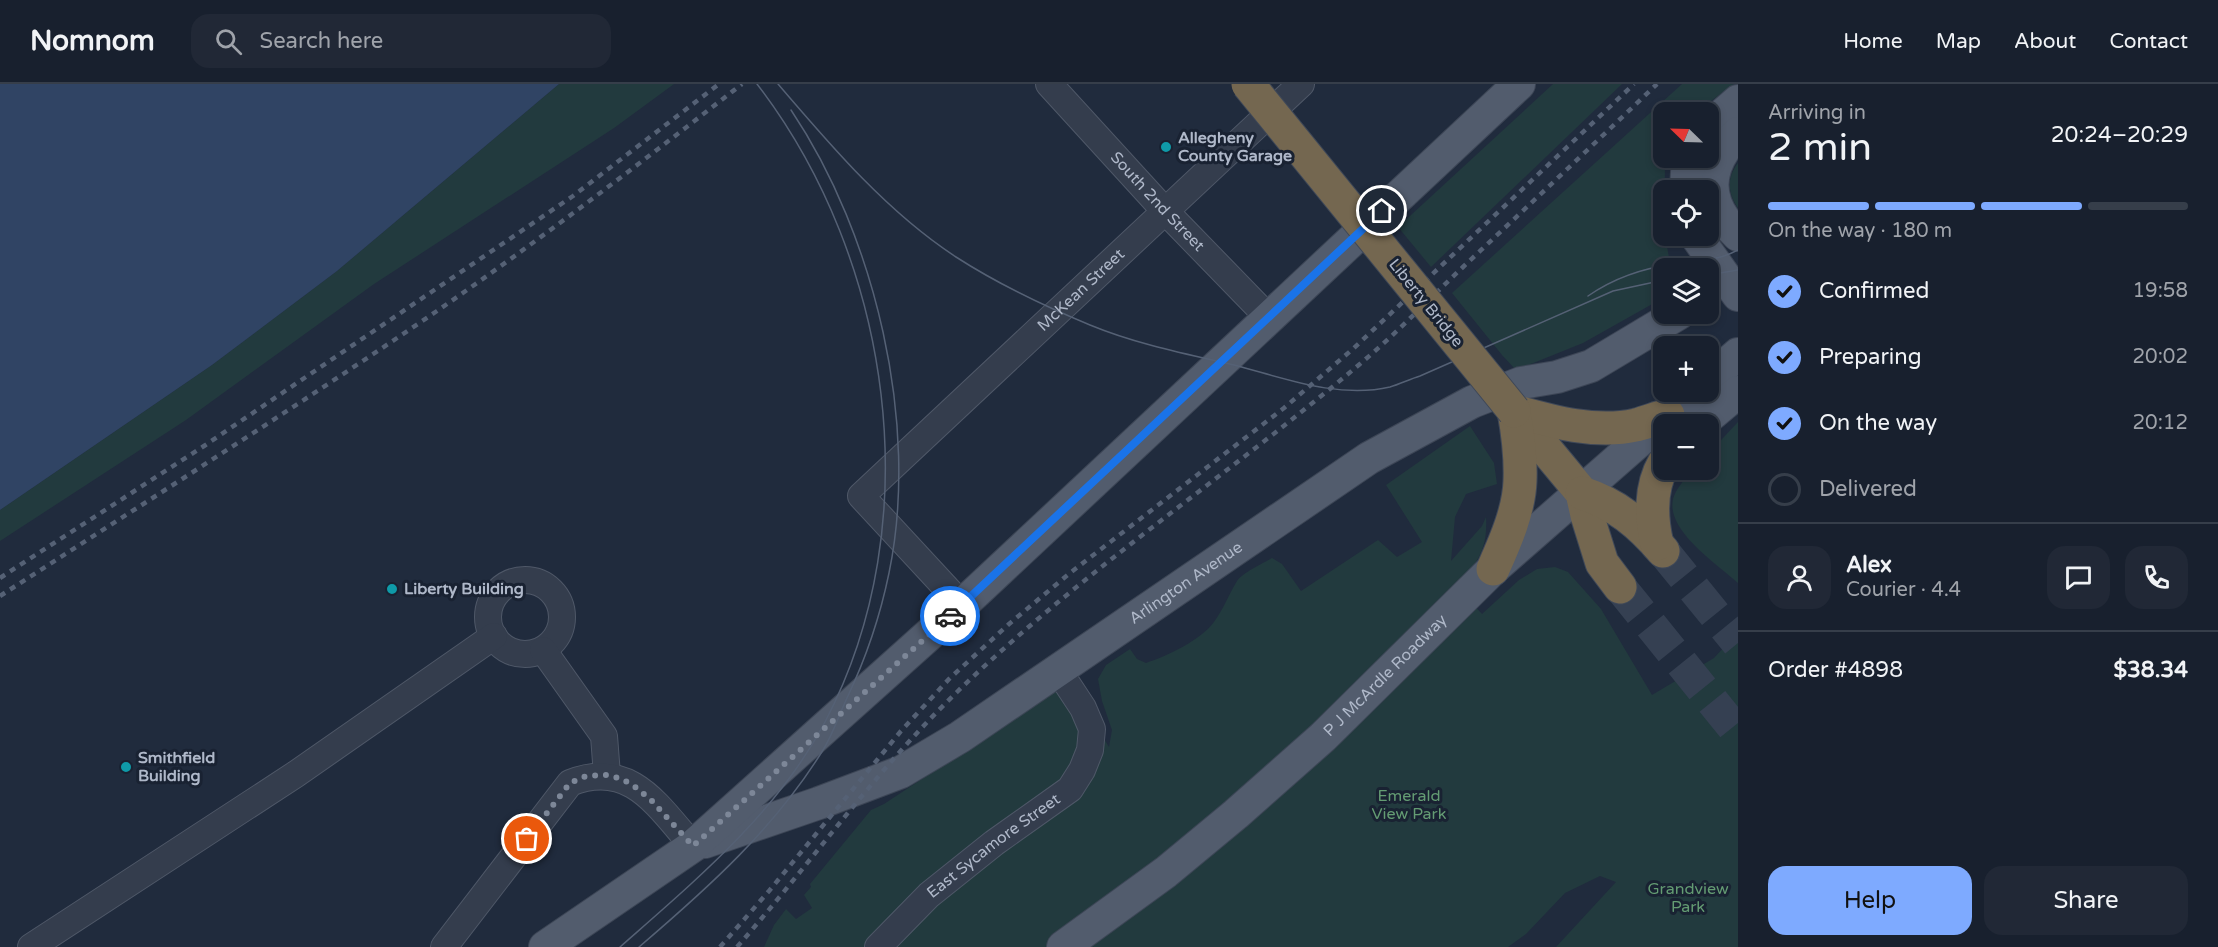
<!DOCTYPE html>
<meta charset="utf-8">
<style>
body{margin:0;font-family:"Varela Round",sans-serif;background:#212836;color:#f1f3f6;height:100vh;display:flex;flex-direction:column;font-size:22px;white-space:nowrap}
*{box-sizing:border-box;margin:0}
p{font-size:20px;color:#9fa3aa}
.icon{flex:none;width:33px;height:33px;fill:none;stroke:currentColor;stroke-width:2;stroke-linecap:round;stroke-linejoin:round}
.map{position:relative;flex:1;overflow:hidden}
.panel{display:flex;flex-direction:column;background:#18202e;width:480px}
.panel>*{flex:none}
.needle{width:39px;rotate:293deg}
.fabs{position:absolute;left:1653px;top:18px;display:grid;gap:12px}
.fabs a{display:grid;place-items:center;width:66px;height:66px;border-radius:12px;background:#18202e;box-shadow:0 3px 9px #0003,0 0 0 2px #363e4a;font-size:30px}
.pin{position:absolute;display:grid;place-items:center;width:51px;height:51px;color:#fff;margin:-26px;border:3px solid #fff;border-radius:50%;box-shadow:0 2px 6px #0007}
.courier{position:absolute;display:grid;place-items:center;width:60px;height:60px;margin:-30px;border:4px solid #1a73e8;border-radius:50%;background:#fff;color:#222;box-shadow:0 2px 8px #0007}
.headline em{font-style:normal;font-weight:600}
.headline div{display:flex;flex-direction:column-reverse}
.headline{display:flex;align-items:center;justify-content:space-between;height:102px;padding:0 30px}
h1{font-size:39px;font-weight:600;line-height:45px}
.bar{display:grid;grid-template-columns:repeat(4,1fr);gap:9px 6px;align-content:center;height:72px;padding:0 30px}
.bar i{height:8px;border-radius:4px;background:#363e4a}
.bar .current{background:#7eaaff}
.bar p{grid-column:span 4}
.line{display:flex;align-items:center;gap:15px;padding:0 30px;border-top:2px solid #363e4a}
.line div{flex:1}
.round{display:grid;place-items:center;flex:none;width:63px;height:63px;border-radius:18px;background:#212836}
ol{padding:0 30px;list-style:none}
li{display:flex;align-items:center;gap:18px;height:66px}
li p{margin-inline-start:auto}
li .icon{padding:6px;border-radius:50%;background:#7eaaff;color:#111;stroke-width:4}
li:last-child{color:#9fa3aa}
li i{width:33px;height:33px;border:3px solid #363e4a;border-radius:50%}
.cta{display:flex;gap:12px;margin-top:auto;padding:12px 30px}
.cta a{flex:1;height:69px;border-radius:18px;background:#7eaaff;color:#111;font-size:24px;font-weight:600;line-height:69px;text-align:center}
.cta a+a{background:#212836;color:#f1f3f6}
header{display:flex;align-items:center;gap:36px;box-sizing:border-box;height:84px;padding:0 30px;background:#18202e;border-bottom:2px solid #363e4a}
header strong{font-size:28px}
nav{display:flex;gap:33px;margin-inline-start:auto;font-size:21px}
.search{width:420px;height:54px;background:#212836;display:flex;align-items:center;gap:15px;box-sizing:border-box;padding:0 21px;border-radius:18px;color:#9fa3aa;font-size:22px}
main{display:flex;flex:1;min-height:0}
.map>svg:first-child{display:block}
.green{fill:#223a3e}
.water{fill:#304464}
.lines{fill:none;stroke-linecap:round;stroke-linejoin:round}
.highway-tunnel{stroke:#354052;stroke-width:33;stroke-dasharray:33 16;stroke-linecap:butt}
.minor-casing{stroke:#4f5868;stroke-width:28}
.major-casing{stroke:#3d4656;stroke-width:34}
.highway-casing{stroke:#3f4858;stroke-width:35}
.minor{stroke:#343d4d;stroke-width:26}
.major{stroke:#525c6d;stroke-width:32}
.highway{stroke:#746750;stroke-width:33}
.tram{stroke:#556175;stroke-width:1.5}
.rail{stroke:#556175;stroke-width:4.5;stroke-dasharray:6 6;stroke-linecap:butt}
.highway-bridge-casing{stroke:#3f4858;stroke-width:35;stroke-linecap:butt}
.highway-bridge{stroke:#746750;stroke-width:33}
.done{stroke:#7d8798;stroke-width:6;stroke-dasharray:0 10.8}
.route{stroke:#1a73e8;stroke-width:8}
.culture-dot{fill:#0f9aa8;stroke:#192232;stroke-width:2}
.labels{text-anchor:middle;dominant-baseline:central;stroke-width:6;stroke-linejoin:round;paint-order:stroke}
.poi-label{font-size:16px;font-weight:bold;fill:#afb8c9;stroke:#192232;text-anchor:start}
.street-label{font-size:16px;fill:#afb8c9;stroke:#192232}
.park-label{font-size:16px;fill:#649c73;stroke:#192232}
</style>
<header>
<strong>Nomnom</strong>
<div class="search"><svg class="icon" aria-label="search" viewBox="0 0 24 24"><circle cx="10" cy="10" r="6"/><path d="M15 15l6 6"/></svg>Search here</div>
<nav><a>Home</a><a>Map</a><a>About</a><a>Contact</a></nav>
</header>
<main>
<div class="map">
<svg width="1738" height="863" viewBox="0 0 1738 863">
<rect width="100%" height="100%" fill="#202b3d"/>
<g class="green">
<path d="M559,0H674L614,44L374,200L186,336L0,457V426L212,281L337,187Z"/>
<path d="M1553,0H1622L1431,183L1398,143Z"/>
<path d="M1682,0H1734L1696,28H1664V74H1668L1665,81L1664,152H1665L1671,184H1664L1663,214L1583,259L1516,286L1502,271L1452,209Z"/>
<path d="M1738,79V124C1728,110 1726,94 1738,79Z"/>
<path d="M1738,338V499C1717,480 1662,444 1674,412C1677,404 1685,395 1690,388L1693,386H1708L1709,369Z"/>
<path d="M1470,342L1494,379L1497,400L1466,410L1455,433L1451,477L1482,442L1486,433C1488,466 1477,479 1457,503L1482,530L1519,496L1537,485L1555,483L1568,488L1601,525L1652,611L1714,574L1738,548V863H1556L1616,798L1600,792L1565,809L1526,850L1508,863H764L774,841L786,825L796,835L812,824L804,811L811,803L810,800L871,726L884,720L1069,598L1109,663L1112,646L1102,617L1098,595L1106,581L1130,565L1137,575L1146,579C1167,572 1201,556 1214,538C1223,526 1229,510 1237,497C1241,490 1263,479 1272,474L1282,480L1301,507L1378,456L1397,473L1422,458L1386,401Z"/>
</g>
<path class="water" d="M0,0H559L337,187L212,281L0,426Z"/>
<g class="lines">
<g class="highway-tunnel">
<path d="M1663,467L1738,559"/>
<path d="M1620,503L1738,649"/>
</g>
<g class="minor-casing">
<g id="minor">
<path id="s1" d="M1049,0L1165,127L1268,233"/>
<circle cx="525" cy="533" r="37"/>
<path id="s2" d="M962,521L861,412L1301,0"/>
<path d="M543,566L604,652L607,691"/>
<path d="M31,863L296,690L494,552"/>
<path d="M444,863L570,699C630,675 657,721 693,762"/>
<path id="s3" d="M878,863L929,811L994,759L1070,705L1082,686L1090,666L1092,645L1083,624L1058,586"/>
</g>
</g>
<g class="major-casing">
<g id="major">
<path d="M1708,43L1738,17"/>
<path d="M1738,49C1705,83 1703,118 1738,151"/>
<path d="M1686,106L1687,88L1692,74"/>
<path d="M1696,152L1738,211"/>
<path d="M1708,296L1738,270"/>
<path d="M1700,340L1738,308"/>
<path id="s4" d="M705,758L819,719L901,688L960,653L1369,374L1472,318L1521,299L1557,293L1591,282L1678,230"/>
<path d="M545,863L693,762L962,521L1519,0"/>
<path id="s5" d="M1063,863L1166,788L1236,730L1323,653L1493,485L1695,308"/>
</g>
</g>
<g class="highway-casing">
<g id="highway">
<path d="M1514,327L1582,409L1587,431L1602,479L1620,503"/>
<path d="M1514,327C1553,338 1596,350 1636,341C1647,338 1657,334 1668,331"/>
<path d="M1582,409C1616,420 1640,440 1663,467"/>
<path d="M1657,460C1651,434 1650,403 1664,379"/>
<path d="M1493,485C1505,458 1519,427 1520,397C1521,373 1518,350 1514,327"/>
</g>
</g>
<use href="#minor" class="minor"/>
<use href="#major" class="major"/>
<use href="#highway" class="highway"/>
<g class="tram">
<path d="M778,0C831,62 887,128 956,173C998,200 1044,222 1090,241C1136,260 1186,270 1234,281C1284,294 1338,315 1390,303C1400,300 1410,295 1420,292L1613,207L1664,196"/>
<path d="M1708,191L1738,186"/>
<path d="M1588,212C1614,194 1643,184 1675,180C1697,177 1718,177 1738,166"/>
<path d="M620,863C696,796 777,729 825,638C930,438 892,176 757,0"/>
<path d="M639,863C708,804 775,744 823,666C833,650 839,631 847,614C866,574 880,533 889,489C920,340 875,151 791,26"/>
</g>
<g class="rail">
<path d="M0,494L204,362L573,112L719,0"/>
<path d="M0,512C146,418 293,325 437,227C541,155 642,78 742,0"/>
<path d="M720,863L769,807L901,647L949,595L1009,540L1070,489L1284,324L1354,264L1634,0"/>
<path d="M737,863C811,779 876,686 957,608C1082,487 1229,391 1361,279C1397,249 1429,215 1463,183C1528,122 1593,61 1657,0"/>
</g>
<g class="highway-bridge-casing">
<path id="highway-bridge" d="M1248,0L1514,327"/>
</g>
<use href="#highway-bridge" class="highway-bridge"/>
</g>
<g class="lines">
<path class="done" d="M527,755L570,699L586,692L607,691L622,695L634,702L651,716L693,762L950,532"/>
<path class="route" d="M950,532L1382,127"/>
</g>
<g class="culture-dot">
<circle cx="1166" cy="63" r="6"/>
<circle cx="392" cy="505" r="6"/>
<circle cx="126" cy="683" r="6"/>
</g>
<g class="labels">
<g class="poi-label">
<text x="1178" y="54">Allegheny<tspan x="1178" dy="18">County Garage</tspan></text>
<text x="404" y="505">Liberty Building</text>
<text x="138" y="674">Smithfield<tspan x="138" dy="18">Building</tspan></text>
</g>
<g class="street-label">
<text stroke="none"><textPath href="#s1" startOffset="160">South 2nd Street</textPath></text>
<text stroke="none"><textPath href="#s2" startOffset="450">McKean Street</textPath></text>
<text transform="translate(1426 219) rotate(51)">Liberty Bridge</text>
<text stroke="none"><textPath href="#s4" startOffset="550">Arlington Avenue</textPath></text>
<text stroke="none"><textPath href="#s5" startOffset="422">P J McArdle Roadway</textPath></text>
<text stroke="none"><textPath href="#s3" startOffset="154">East Sycamore Street</textPath></text>
</g>
<g class="park-label">
<text x="1409" y="712">Emerald<tspan x="1409" dy="18">View Park</tspan></text>
<text x="1688" y="805">Grandview<tspan x="1688" dy="18">Park</tspan></text>
</g>
</g>
</svg>
<div class="fabs">
<a><svg class="needle" viewBox="-14 -14 28 28"><path d="M0-13l5 13h-10z" fill="#e53935"/><path d="M0 13l5-13h-10z" fill="#9fa3aa"/></svg></a>
<a><svg class="icon" aria-label="locate" viewBox="0 0 24 24"><circle cx="12" cy="12" r="6"/><path d="M12 2v4M12 18v4M2 12h4M18 12h4"/></svg></a>
<a><svg class="icon" aria-label="layers" viewBox="0 0 24 24"><path d="M12 4l9 5-9 5-9-5zM3 14l9 5 9-5"/></svg></a>
<a>+</a>
<a>−</a>
</div>
<div class="pin" style="left:527px;top:755px;background:#ea580c"><svg class="icon" aria-label="bag" viewBox="0 0 24 24"><path d="M5 8h14l-1 12H6zM9 8a3 3 0 0 1 6 0"/></svg></div>
<div class="pin" style="left:1382px;top:127px;background:#1f2937"><svg class="icon" aria-label="home" viewBox="0 0 24 24"><path d="M3 11l9-7 9 7M6 9v11h12V9"/></svg></div>
<div class="courier" style="left:950px;top:532px"><svg class="icon" aria-label="car" viewBox="0 0 24 24"><path d="M5 17H2v-5l4-1 3-4h7l3 4 3 1v5h-3M9 17h6M6 11h13"/><circle cx="7" cy="17" r="2"/><circle cx="17" cy="17" r="2"/></svg></div>
</div>
<section class="panel">
<div class="headline"><div><h1>2 min</h1><p>Arriving in</p></div><em>20:24–20:29</em></div>
<div class="bar"><i class="current"></i><i class="current"></i><i class="current"></i><i></i><p>On the way · 180 m</p></div>
<ol>
<li><svg class="icon" aria-label="check" viewBox="0 0 24 24"><path d="M5 12l5 5 9-10"/></svg>Confirmed<p>19:58</p></li>
<li><svg class="icon" aria-label="check" viewBox="0 0 24 24"><path d="M5 12l5 5 9-10"/></svg>Preparing<p>20:02</p></li>
<li><svg class="icon" aria-label="check" viewBox="0 0 24 24"><path d="M5 12l5 5 9-10"/></svg>On the way<p>20:12</p></li>
<li><i></i>Delivered</li>
</ol>
<div class="line" style="height:108px"><a class="round"><svg class="icon" aria-label="person" viewBox="0 0 24 24"><circle cx="12" cy="8" r="4"/><path d="M4 21q1-7 8-7t8 7"/></svg></a><div><b>Alex</b><p>Courier · 4.4</p></div><a class="round"><svg class="icon" aria-label="chat" viewBox="0 0 24 24"><path d="M4 5h16v11H9l-5 4z"/></svg></a><a class="round"><svg class="icon" aria-label="phone" viewBox="0 0 24 24"><path d="M5 4h4l2 5-3 2q2 4 5 5l2-3 5 2v4C11 20 4 13 5 4z"/></svg></a></div>
<div class="line" style="height:78px"><div>Order #4898</div><b>$38.34</b></div>
<div class="cta"><a>Help</a><a>Share</a></div>
</section>
</main>
